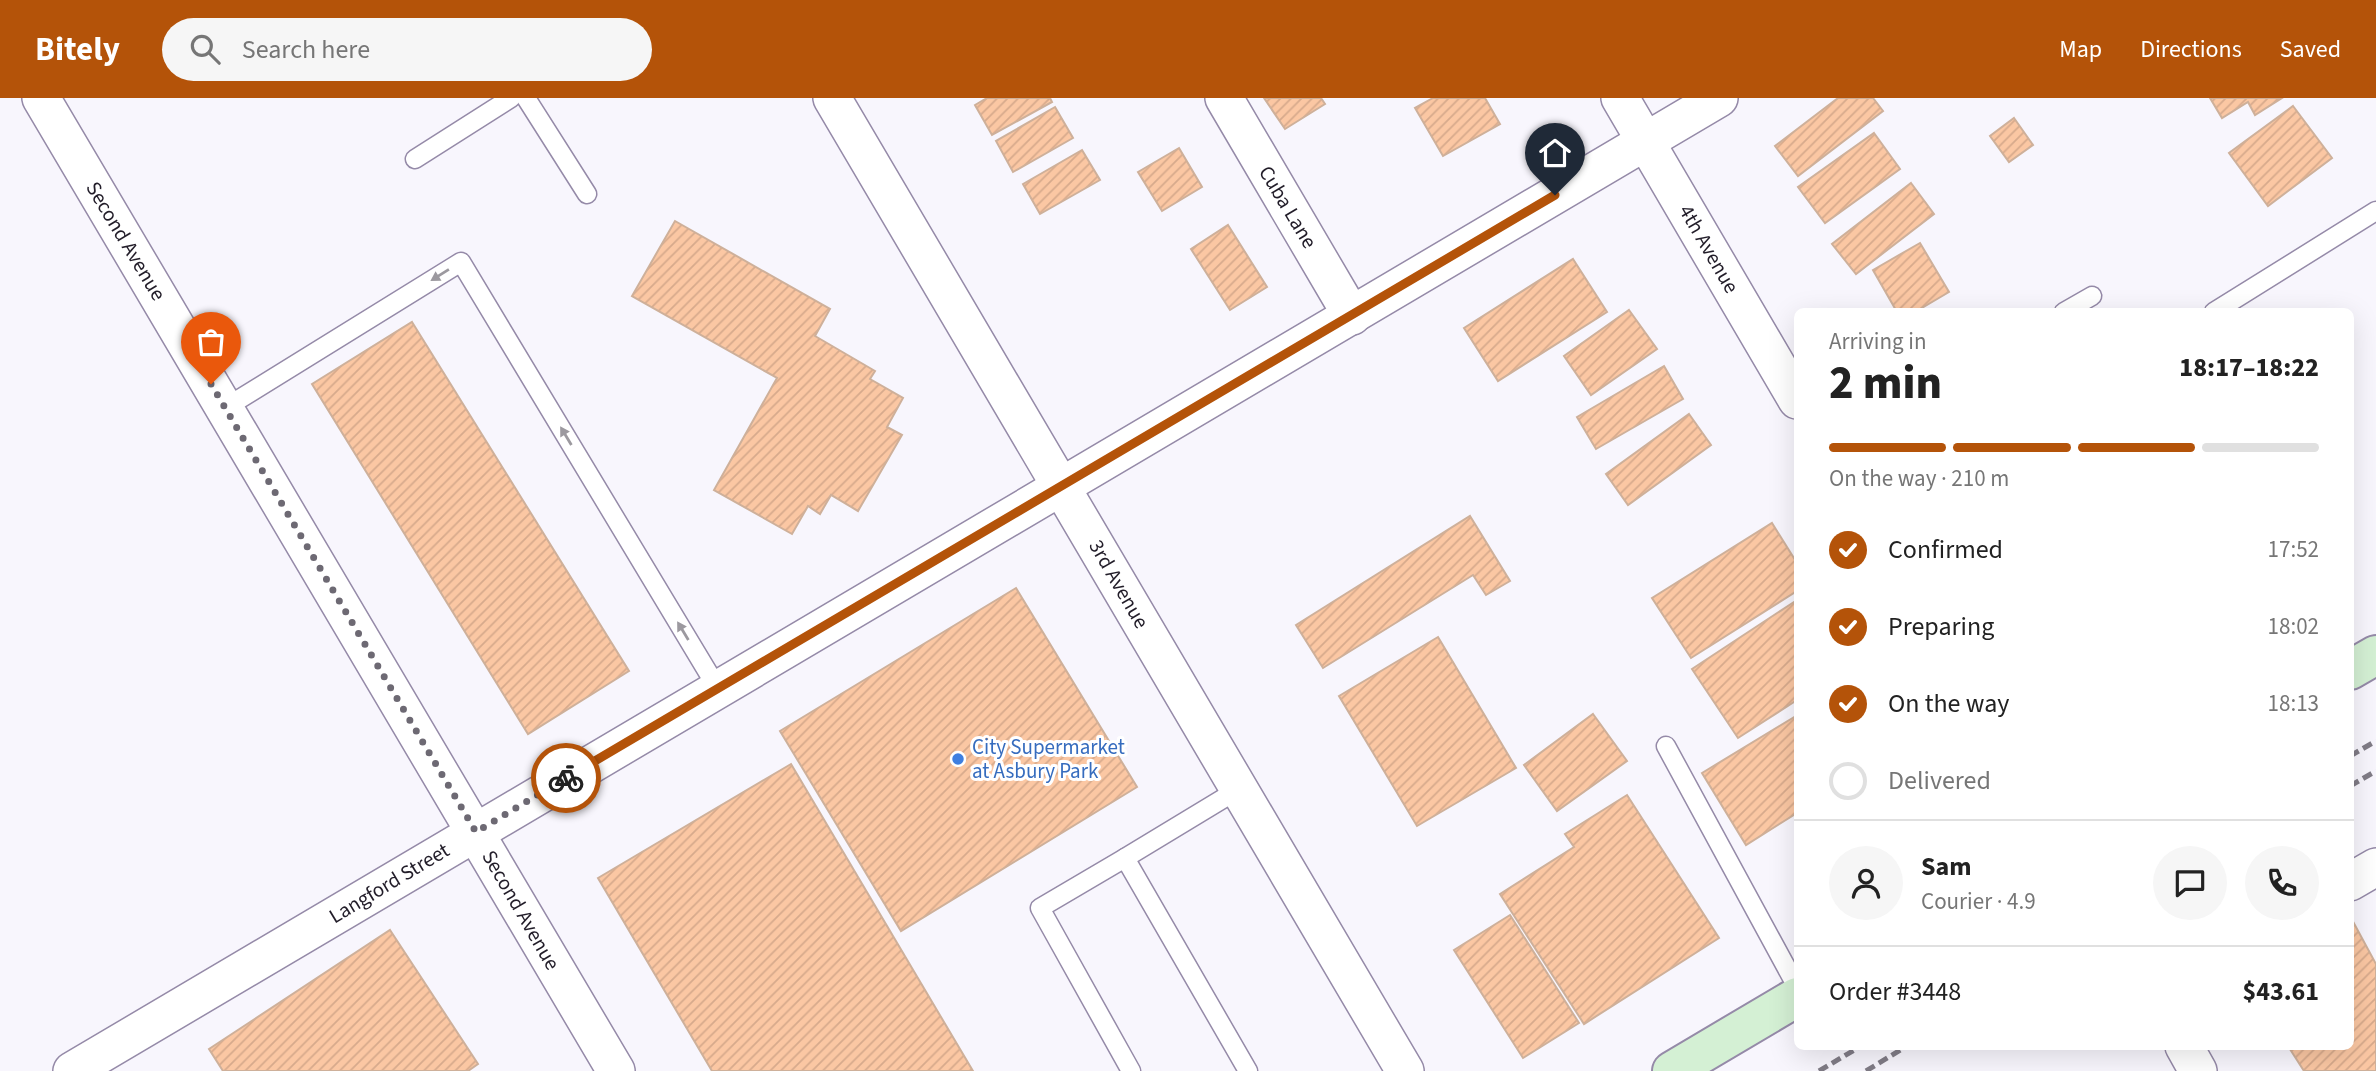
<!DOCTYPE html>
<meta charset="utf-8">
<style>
body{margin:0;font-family:"Source Sans 3",sans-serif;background:#f6f6f6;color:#222;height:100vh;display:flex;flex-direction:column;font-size:26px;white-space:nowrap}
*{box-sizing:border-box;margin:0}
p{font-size:23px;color:#767676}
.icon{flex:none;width:38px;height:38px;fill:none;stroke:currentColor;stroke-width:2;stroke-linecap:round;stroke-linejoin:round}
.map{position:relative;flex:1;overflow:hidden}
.details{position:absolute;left:1794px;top:210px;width:560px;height:742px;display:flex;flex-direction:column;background:#fff;border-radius:10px;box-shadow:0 7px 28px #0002}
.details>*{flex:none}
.pin{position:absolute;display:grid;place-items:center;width:60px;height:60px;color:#fff;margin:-72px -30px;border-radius:50% 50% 50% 0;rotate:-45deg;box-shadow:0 0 7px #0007}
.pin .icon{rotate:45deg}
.courier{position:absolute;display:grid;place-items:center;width:70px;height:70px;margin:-35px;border:5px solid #b45309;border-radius:50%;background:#fff;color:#222;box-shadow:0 2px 9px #0007}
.overview em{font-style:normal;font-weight:800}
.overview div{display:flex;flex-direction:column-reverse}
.overview{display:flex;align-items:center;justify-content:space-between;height:119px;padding:0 35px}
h1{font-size:46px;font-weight:800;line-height:52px}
.bar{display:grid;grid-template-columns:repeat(4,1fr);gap:10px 7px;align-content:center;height:84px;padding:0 35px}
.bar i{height:9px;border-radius:5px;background:#e0e0e0}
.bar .active{background:#b45309}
.bar p{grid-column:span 4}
.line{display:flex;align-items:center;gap:18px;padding:0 35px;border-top:2px solid #e0e0e0}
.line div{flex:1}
.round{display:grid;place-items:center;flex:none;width:74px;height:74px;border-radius:37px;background:#f6f6f6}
ol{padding:0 35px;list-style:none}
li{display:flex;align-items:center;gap:21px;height:77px}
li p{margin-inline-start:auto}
li .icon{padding:7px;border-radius:50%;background:#b45309;color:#fff;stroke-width:4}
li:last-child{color:#767676}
li i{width:38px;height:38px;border:4px solid #e0e0e0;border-radius:50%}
header{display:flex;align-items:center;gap:42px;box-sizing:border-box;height:98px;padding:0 35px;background:#b45309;color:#fff}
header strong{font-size:33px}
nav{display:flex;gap:38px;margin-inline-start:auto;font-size:24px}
.search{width:490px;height:63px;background:#f6f6f6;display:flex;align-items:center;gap:18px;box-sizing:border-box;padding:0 24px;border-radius:38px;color:#767676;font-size:26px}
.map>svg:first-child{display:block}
.building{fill:url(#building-hatch);stroke:#ceb09a;stroke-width:2}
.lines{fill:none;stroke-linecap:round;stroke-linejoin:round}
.lane-casing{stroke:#958aa8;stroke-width:21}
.street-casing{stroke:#958aa8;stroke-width:40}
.secondary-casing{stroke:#958aa8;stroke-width:42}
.lane{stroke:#fff;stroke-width:18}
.street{stroke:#fff;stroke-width:37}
.secondary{stroke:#d4f0d4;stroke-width:38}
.rail{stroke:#807c86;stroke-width:5;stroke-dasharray:10 5;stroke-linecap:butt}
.oneway{fill:#9c999f}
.done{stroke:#6d6973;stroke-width:7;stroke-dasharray:0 12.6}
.route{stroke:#b45309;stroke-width:9}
.shop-dot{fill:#3f7fe0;stroke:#fff;stroke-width:2.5}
.labels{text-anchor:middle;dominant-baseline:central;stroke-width:6;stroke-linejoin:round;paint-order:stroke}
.street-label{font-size:21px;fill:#221d29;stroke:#fff}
.shop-label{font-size:21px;fill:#366cbe;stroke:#fff;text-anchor:start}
</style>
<header>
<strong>Bitely</strong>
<div class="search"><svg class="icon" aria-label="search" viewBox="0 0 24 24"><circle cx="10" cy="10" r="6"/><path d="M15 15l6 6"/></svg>Search here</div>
<nav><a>Map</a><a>Directions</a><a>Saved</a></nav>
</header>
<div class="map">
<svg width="2376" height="973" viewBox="0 0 2376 973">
<defs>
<pattern id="building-hatch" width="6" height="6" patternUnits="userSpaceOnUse" patternTransform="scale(1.75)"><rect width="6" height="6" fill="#fbc7a3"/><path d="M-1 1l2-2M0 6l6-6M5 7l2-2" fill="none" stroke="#d7aa8c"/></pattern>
</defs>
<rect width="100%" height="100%" fill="#f8f6fd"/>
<g class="building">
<path d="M987,0H1050L1052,4L992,37L975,7Z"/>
<path d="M1264,0H1321L1325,6L1285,31Z"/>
<path d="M1433,0H1485L1500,26L1443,58L1415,10Z"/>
<path d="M1838,0H1873L1883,13L1798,78L1775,48Z"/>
<path d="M2210,0H2282L2255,17L2248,4L2222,20Z"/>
<path d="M2293,8L2332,60L2268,108L2229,55Z"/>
<path d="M1055,9L1073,40L1013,74L996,43Z"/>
<path d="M2014,20L2033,47L2009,64L1990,38Z"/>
<path d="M1874,35L1900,71L1825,125L1798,89Z"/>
<path d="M1179,50L1202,89L1162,113L1138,74Z"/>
<path d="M1082,52L1100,82L1040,116L1023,86Z"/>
<path d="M1911,85L1934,116L1856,176L1832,146Z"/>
<path d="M675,123L830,211L815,238L875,273L870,281L903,300L887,329L902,337L858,413L831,397L820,416L808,408L792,436L714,392L777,280L632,198Z"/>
<path d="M1228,127L1267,189L1230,212L1191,151Z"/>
<path d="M1920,145L1949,194L1915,214H1897L1873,172Z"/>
<path d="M1573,161L1607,214L1498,283L1464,230Z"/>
<path d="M1629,212L1657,251L1591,297L1564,258Z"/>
<path d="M412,224L629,573L528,636L312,286Z"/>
<path d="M1664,268L1683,301L1596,351L1577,319Z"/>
<path d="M1689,316L1711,347L1628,407L1606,376Z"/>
<path d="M1470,418L1510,483L1486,497L1473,477L1323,570L1296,527Z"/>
<path d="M1772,425L1797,465V493L1691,560L1652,500Z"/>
<path d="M1016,490L1137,689L901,833L780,633Z"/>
<path d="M1797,502V602L1738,640L1692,571Z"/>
<path d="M1438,539L1516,670L1417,728L1339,598Z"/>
<path d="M1593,616L1627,663L1557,713L1524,667Z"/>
<path d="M1796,618L1797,715L1746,747L1702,675Z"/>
<path d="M791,666L973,973H712L598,780Z"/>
<path d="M1627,697L1719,840L1584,926L1500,796L1574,749L1565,736Z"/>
<path d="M1510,817L1579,925L1523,960L1454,852Z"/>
<path d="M2350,818L2376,866V973H2304L2288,948H2350Z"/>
<path d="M390,832L478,966L468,973H223L209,951Z"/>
</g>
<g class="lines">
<g class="lane-casing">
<g id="lane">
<path d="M526,0L587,96"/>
<path d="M415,61L511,0"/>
<path d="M2064,214L2092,198"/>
<path d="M2214,214L2376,113"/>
<path d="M225,310L461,164L718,591"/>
<path d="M1666,648L1797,889"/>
<path d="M1239,691L1125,760L1248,973"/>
<path d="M1125,760L1040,810L1131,973"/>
</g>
</g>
<g class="street-casing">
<g id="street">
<path d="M41,0L616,973"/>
<path d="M832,0L1405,973"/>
<path d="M1224,0L1352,218"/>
<path d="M1620,0L1797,302"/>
<path d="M2350,784L2376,769"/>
<path d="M2184,948L2198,973"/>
<path d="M72,973L1719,0"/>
</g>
</g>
<g class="secondary-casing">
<g id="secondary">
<path d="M2350,572L2376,557"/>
<path d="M1672,973L1797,899"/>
</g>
</g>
<use href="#lane" class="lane"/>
<use href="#street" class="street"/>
<use href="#secondary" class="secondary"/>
<g class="rail">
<path d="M2350,658L2376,643"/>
<path d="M2350,688L2376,673"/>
<path d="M1819,973L1861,948"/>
<path d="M1866,973L1907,948"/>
</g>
</g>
<defs><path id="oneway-solid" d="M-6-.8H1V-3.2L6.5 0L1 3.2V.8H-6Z" transform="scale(1.75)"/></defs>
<g class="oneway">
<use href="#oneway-solid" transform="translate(440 177) rotate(148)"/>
<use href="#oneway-solid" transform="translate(566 338) rotate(-121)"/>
<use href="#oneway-solid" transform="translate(683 533) rotate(-121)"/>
</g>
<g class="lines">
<path class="done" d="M211,286L476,734L566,680"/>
<path class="route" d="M566,680L1555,97"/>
</g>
<circle class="shop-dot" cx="958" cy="661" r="7"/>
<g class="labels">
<g class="street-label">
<text transform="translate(1288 109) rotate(59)">Cuba Lane</text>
<text transform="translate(126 143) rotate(59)">Second Avenue</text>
<text transform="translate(1709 151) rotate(60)">4th Avenue</text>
<text transform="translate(1119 486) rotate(60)">3rd Avenue</text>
<text transform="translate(389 785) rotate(-31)">Langford Street</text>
<text transform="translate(521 812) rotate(60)">Second Avenue</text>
</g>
<g class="shop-label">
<text x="972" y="649">City Supermarket<tspan x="972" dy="24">at Asbury Park</tspan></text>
</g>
</g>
</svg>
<div class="pin" style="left:211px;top:286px;background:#ea580c"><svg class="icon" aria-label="bag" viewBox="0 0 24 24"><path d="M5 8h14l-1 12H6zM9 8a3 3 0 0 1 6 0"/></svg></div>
<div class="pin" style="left:1555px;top:97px;background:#1f2937"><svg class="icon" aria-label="home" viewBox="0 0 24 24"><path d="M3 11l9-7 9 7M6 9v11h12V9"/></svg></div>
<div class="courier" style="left:566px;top:680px"><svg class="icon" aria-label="bike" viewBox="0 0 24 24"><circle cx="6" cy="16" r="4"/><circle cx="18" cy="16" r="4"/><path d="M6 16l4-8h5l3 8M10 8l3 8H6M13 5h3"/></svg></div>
<section class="details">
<div class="overview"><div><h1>2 min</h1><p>Arriving in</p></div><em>18:17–18:22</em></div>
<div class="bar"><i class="active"></i><i class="active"></i><i class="active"></i><i></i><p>On the way · 210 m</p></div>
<ol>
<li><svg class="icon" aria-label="check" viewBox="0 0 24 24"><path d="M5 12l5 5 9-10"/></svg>Confirmed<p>17:52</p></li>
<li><svg class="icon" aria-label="check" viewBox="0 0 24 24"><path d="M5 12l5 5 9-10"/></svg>Preparing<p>18:02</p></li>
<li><svg class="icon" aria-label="check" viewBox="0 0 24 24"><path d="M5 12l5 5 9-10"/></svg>On the way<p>18:13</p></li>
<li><i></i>Delivered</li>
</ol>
<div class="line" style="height:126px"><a class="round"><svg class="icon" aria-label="person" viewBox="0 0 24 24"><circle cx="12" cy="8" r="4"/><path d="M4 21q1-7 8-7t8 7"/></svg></a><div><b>Sam</b><p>Courier · 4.9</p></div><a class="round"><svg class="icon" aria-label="chat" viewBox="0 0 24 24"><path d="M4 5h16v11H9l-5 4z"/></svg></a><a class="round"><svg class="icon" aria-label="phone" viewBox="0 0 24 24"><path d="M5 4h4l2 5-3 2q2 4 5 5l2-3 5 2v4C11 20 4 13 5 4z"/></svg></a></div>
<div class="line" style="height:91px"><div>Order #3448</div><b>$43.61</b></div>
</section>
</div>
